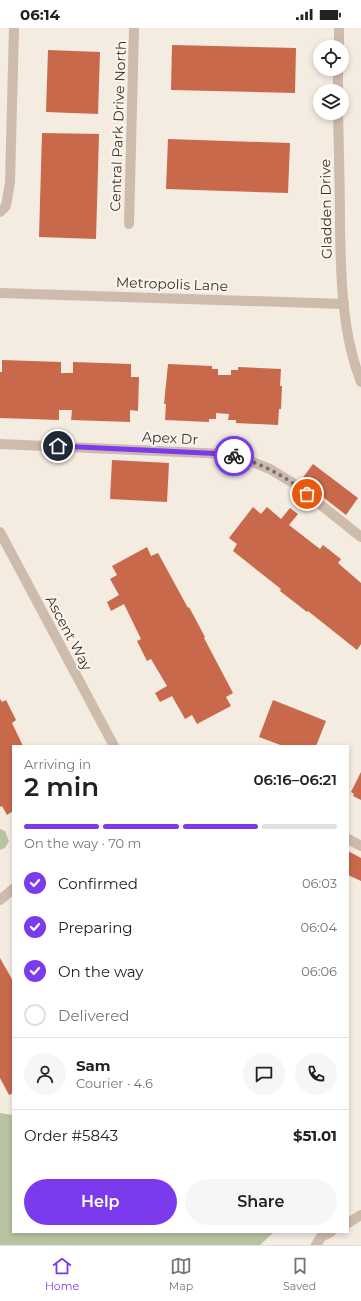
<!DOCTYPE html>
<meta charset="utf-8">
<style>
body{margin:0;font-family:Montserrat,sans-serif;background:#f6f6f6;color:#222;height:100vh;display:flex;flex-direction:column;font-size:15px;white-space:nowrap}
*{box-sizing:border-box;margin:0}
p{font-size:13px;color:#767676}
.icon{flex:none;width:22px;height:22px;fill:none;stroke:currentColor;stroke-width:2;stroke-linecap:round;stroke-linejoin:round}
.map{position:relative;flex:1;overflow:hidden}
.side{position:absolute;left:12px;top:717px;width:337px;height:488px;display:flex;flex-direction:column;background:#fff;border-radius:0px;box-shadow:0 2px 6px #0003}
.side>*{flex:none}
.fabs{position:absolute;left:313px;top:12px;display:grid;gap:8px}
.fabs a{display:grid;place-items:center;width:36px;height:36px;border-radius:50%;background:#fff;box-shadow:0 2px 6px #0003;font-size:20px}
.pin{position:absolute;display:grid;place-items:center;width:34px;height:34px;color:#fff;margin:-17px;border:2px solid #fff;border-radius:50%;box-shadow:0 1px 4px #0007}
.courier{position:absolute;display:grid;place-items:center;width:40px;height:40px;margin:-20px;border:3px solid #7c3aed;border-radius:50%;background:#fff;color:#222;box-shadow:0 1px 5px #0007}
.head em{font-style:normal;font-weight:600}
.head div{display:flex;flex-direction:column-reverse}
.head{display:flex;align-items:center;justify-content:space-between;height:68px;padding:0 12px}
h1{font-size:26px;font-weight:600;line-height:30px}
.bar{display:grid;grid-template-columns:repeat(4,1fr);gap:6px 4px;align-content:center;height:48px;padding:0 12px}
.bar i{height:5px;border-radius:3px;background:#e0e0e0}
.bar .current{background:#7c3aed}
.bar p{grid-column:span 4}
.line{display:flex;align-items:center;gap:10px;padding:0 12px;border-top:1px solid #e0e0e0}
.line div{flex:1}
.round{display:grid;place-items:center;flex:none;width:42px;height:42px;border-radius:21px;background:#f6f6f6}
ol{padding:0 12px;list-style:none}
li{display:flex;align-items:center;gap:12px;height:44px}
li p{margin-inline-start:auto}
li .icon{padding:4px;border-radius:50%;background:#7c3aed;color:#fff;stroke-width:4}
li:last-child{color:#767676}
li i{width:22px;height:22px;border:2px solid #e0e0e0;border-radius:50%}
.primary-button{display:flex;gap:8px;margin-top:auto;padding:8px 12px}
.primary-button a{flex:1;height:46px;border-radius:24px;background:#7c3aed;color:#fff;font-size:16px;font-weight:600;line-height:46px;text-align:center}
.primary-button a+a{background:#f6f6f6;color:#222}
.status{display:flex;justify-content:space-between;align-items:center;height:28px;padding:0 20px;background:#fff;direction:ltr}
.status svg{height:11px;fill:currentColor}
.dock{display:flex;justify-content:space-around;align-items:center;height:56px;border-top:1px solid #e0e0e0;background:#fff;font-size:11px;color:#767676}
.dock a{display:grid;justify-items:center;gap:2px}
.dock .current{color:#7c3aed}
.map>svg:first-child{display:block}
.green{fill:#b8c4a0}
.building{fill:#c8694b}
.lines{fill:none;stroke-linecap:round;stroke-linejoin:round}
.minor{stroke:#cdbbac;stroke-width:10}
.done{stroke:#7c716b;stroke-width:4;stroke-dasharray:0 7.2}
.route{stroke:#7c3aed;stroke-width:5}
.labels{text-anchor:middle;dominant-baseline:central;stroke-width:4;stroke-linejoin:round;paint-order:stroke}
.street-label{font-size:14px;fill:#3b302b;stroke:#fbf5ee}
</style>
<div class="status"><b>06:14</b><svg viewBox="0 0 49 12"><path d="M0 12V9h3v3zM5 12V6h3v6zM10 12V3h3v9zM15 12V0h3v12zM26 1h20v11H26zM47 4h2v5h-2z"/></svg></div>
<div class="map">
<svg width="361" height="1217" viewBox="0 0 361 1217">
<rect width="100%" height="100%" fill="#f4ebe1"/>
<g class="green">
<path d="M0,801L5,803L9,813L5,820L0,822Z"/>
<path d="M0,1085L13,1087V1204H274L260,1217H0Z"/>
</g>
<g class="building">
<path d="M172,17L296,20L295,65L171,62Z"/>
<path d="M48,22L100,24L98,86L46,84Z"/>
<path d="M42,105L99,106L96,211L39,209Z"/>
<path d="M168,111L290,115L288,165L166,161Z"/>
<path d="M2,332L61,334V345H73V334L131,336V349H139L138,383L130,382V394L71,392L72,382H59V392L0,390V344H2Z"/>
<path d="M168,336L212,338V341H218V347H231V342H238V339L281,341L280,358H282L281,381H279L278,397L236,395V392H228L229,386L216,385V391H209V394L165,392L166,376H164Z"/>
<path d="M112,432L169,435L167,474L110,471Z"/>
<path d="M313,436L358,470L346,487L301,452Z"/>
<path d="M253,479L261,486L267,479L281,491L290,480L298,486L289,497L320,521L323,517L341,531L338,535L361,555V616L357,622L308,583L307,584L280,563L281,561L233,523L237,516L229,510Z"/>
<path d="M147,519L151,528L158,525L188,580L189,579L205,609L204,610L233,665L226,669L231,678L197,696L192,687L185,691L172,668L160,674L155,665L167,658L151,631L147,633L137,613L141,611L124,576L111,583L107,574L119,567L110,551L117,547L112,538Z"/>
<path d="M0,671L2,674L6,672L16,692L12,695L23,718H13V783L7,787L2,778L0,779Z"/>
<path d="M273,672L326,693L316,718H283L259,709Z"/>
<path d="M361,744V772L353,768L354,766L351,764Z"/>
<path d="M348,823L361,830V853L348,847Z"/>
<path d="M0,930L13,953V1065L9,1067L0,1050Z"/>
</g>
<g class="lines">
<g class="minor">
<path d="M339,19V0"/>
<path d="M338,63V41"/>
<path d="M338,85C339,124 340,162 340,201C341,252 342,306 361,354"/>
<path d="M0,184L6,178L10,154L14,0"/>
<path d="M129,196L134,0"/>
<path d="M0,265L344,276"/>
<path d="M0,416L226,426L245,431L270,441L296,457L361,509"/>
<path d="M0,504L114,718"/>
<path d="M348,811L361,818"/>
<path d="M0,872L13,861"/>
<path d="M348,1195L361,1187"/>
<path d="M316,1217L321,1209L331,1204"/>
</g>
</g>
<g class="lines">
<path class="done" d="M234,428C261,435 285,448 307,466"/>
<path class="route" d="M58,418L226,426L234,428"/>
</g>
<g class="labels">
<g class="street-label">
<text transform="translate(118 98) rotate(-88)">Central Park Drive North</text>
<text transform="translate(326 181) rotate(-91)">Gladden Drive</text>
<text transform="translate(172 256) rotate(2)">Metropolis Lane</text>
<text transform="translate(170 410) rotate(3)">Apex Dr</text>
<text transform="translate(69 605) rotate(62)">Ascent Way</text>
</g>
</g>
</svg>
<div class="fabs">
<a><svg class="icon" aria-label="locate" viewBox="0 0 24 24"><circle cx="12" cy="12" r="6"/><path d="M12 2v4M12 18v4M2 12h4M18 12h4"/></svg></a>
<a><svg class="icon" aria-label="layers" viewBox="0 0 24 24"><path d="M12 4l9 5-9 5-9-5zM3 14l9 5 9-5"/></svg></a>
</div>
<div class="pin" style="left:307px;top:466px;background:#ea580c"><svg class="icon" aria-label="bag" viewBox="0 0 24 24"><path d="M5 8h14l-1 12H6zM9 8a3 3 0 0 1 6 0"/></svg></div>
<div class="pin" style="left:58px;top:418px;background:#1f2937"><svg class="icon" aria-label="home" viewBox="0 0 24 24"><path d="M3 11l9-7 9 7M6 9v11h12V9"/></svg></div>
<div class="courier" style="left:234px;top:428px"><svg class="icon" aria-label="bike" viewBox="0 0 24 24"><circle cx="6" cy="16" r="4"/><circle cx="18" cy="16" r="4"/><path d="M6 16l4-8h5l3 8M10 8l3 8H6M13 5h3"/></svg></div>
<section class="side">
<div class="head"><div><h1>2 min</h1><p>Arriving in</p></div><em>06:16–06:21</em></div>
<div class="bar"><i class="current"></i><i class="current"></i><i class="current"></i><i></i><p>On the way · 70 m</p></div>
<ol>
<li><svg class="icon" aria-label="check" viewBox="0 0 24 24"><path d="M5 12l5 5 9-10"/></svg>Confirmed<p>06:03</p></li>
<li><svg class="icon" aria-label="check" viewBox="0 0 24 24"><path d="M5 12l5 5 9-10"/></svg>Preparing<p>06:04</p></li>
<li><svg class="icon" aria-label="check" viewBox="0 0 24 24"><path d="M5 12l5 5 9-10"/></svg>On the way<p>06:06</p></li>
<li><i></i>Delivered</li>
</ol>
<div class="line" style="height:72px"><a class="round"><svg class="icon" aria-label="person" viewBox="0 0 24 24"><circle cx="12" cy="8" r="4"/><path d="M4 21q1-7 8-7t8 7"/></svg></a><div><b>Sam</b><p>Courier · 4.6</p></div><a class="round"><svg class="icon" aria-label="chat" viewBox="0 0 24 24"><path d="M4 5h16v11H9l-5 4z"/></svg></a><a class="round"><svg class="icon" aria-label="phone" viewBox="0 0 24 24"><path d="M5 4h4l2 5-3 2q2 4 5 5l2-3 5 2v4C11 20 4 13 5 4z"/></svg></a></div>
<div class="line" style="height:52px"><div>Order #5843</div><b>$51.01</b></div>
<div class="primary-button"><a>Help</a><a>Share</a></div>
</section>
</div>
<nav class="dock">
<a class="current"><svg class="icon" aria-label="home" viewBox="0 0 24 24"><path d="M3 11l9-7 9 7M6 9v11h12V9"/></svg>Home</a>
<a><svg class="icon" aria-label="map" viewBox="0 0 24 24"><path d="M3 6l6-2 6 2 6-2v14l-6 2-6-2-6 2zM9 4v14M15 6v14"/></svg>Map</a>
<a><svg class="icon" aria-label="saved" viewBox="0 0 24 24"><path d="M7 4h10v16l-5-4-5 4z"/></svg>Saved</a>
</nav>
